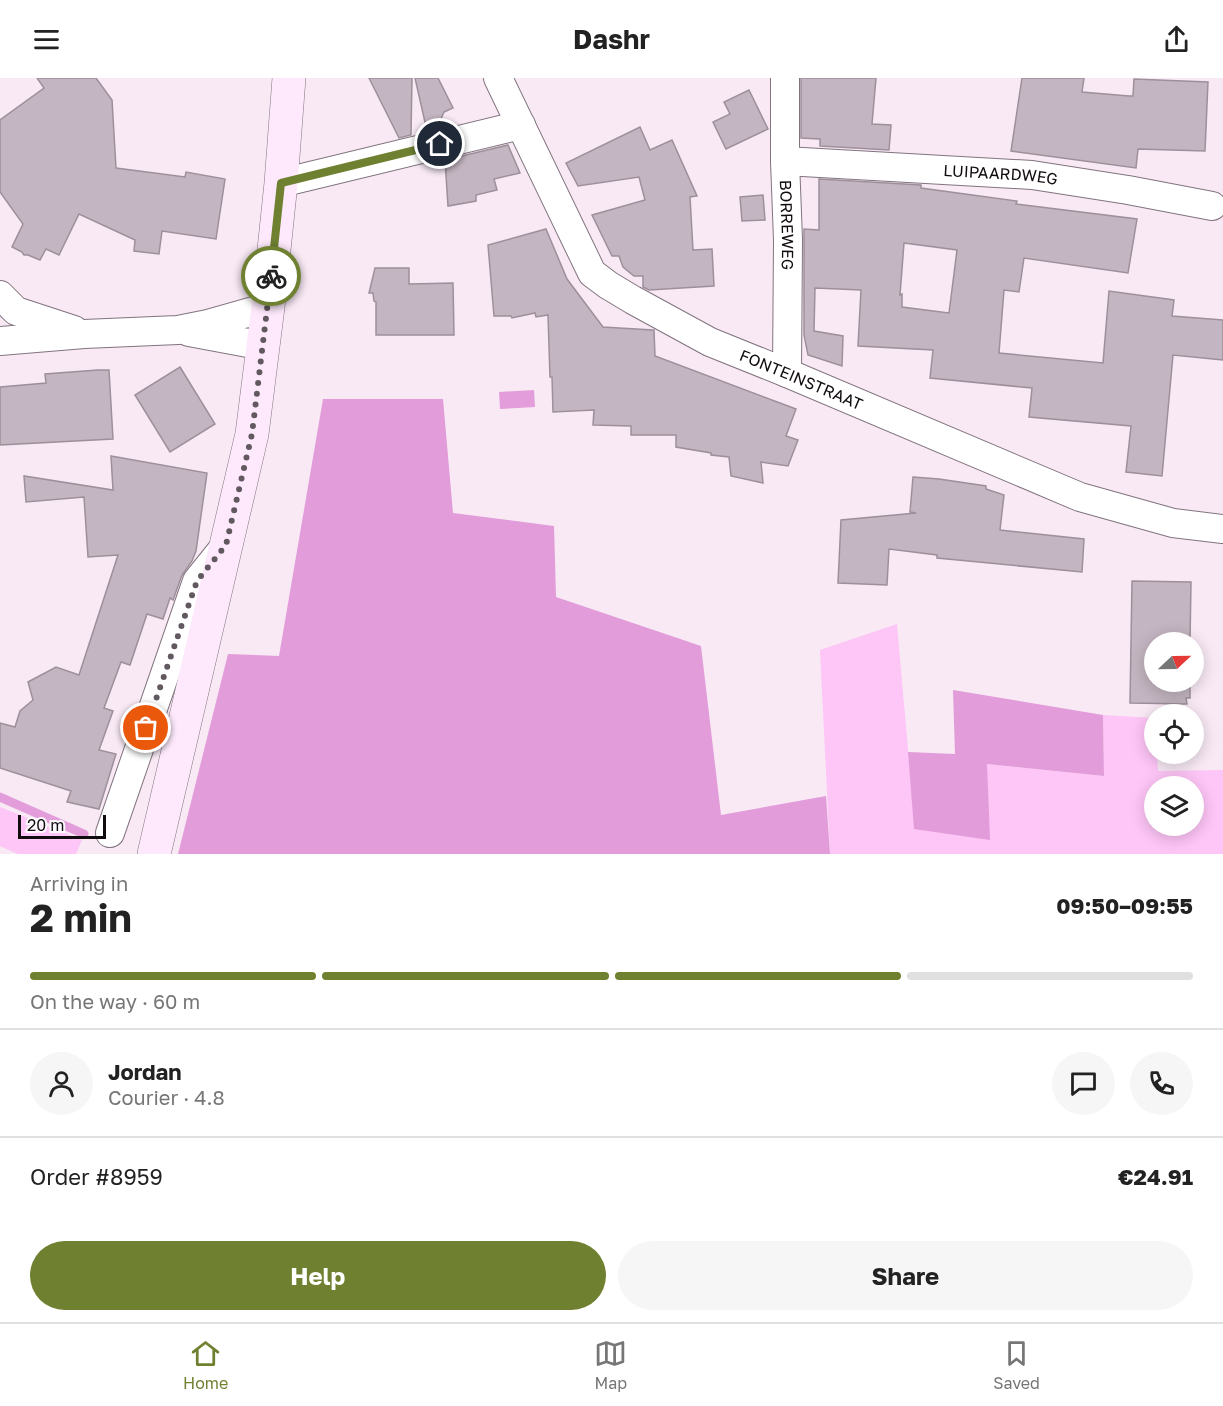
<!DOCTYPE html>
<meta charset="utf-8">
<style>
body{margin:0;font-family:"Golos Text",sans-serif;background:#f6f6f6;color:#222;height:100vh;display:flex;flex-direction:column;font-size:22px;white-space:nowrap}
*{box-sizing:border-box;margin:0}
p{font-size:20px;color:#767676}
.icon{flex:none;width:33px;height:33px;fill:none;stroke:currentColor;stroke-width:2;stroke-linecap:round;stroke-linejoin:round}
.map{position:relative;height:776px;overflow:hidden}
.details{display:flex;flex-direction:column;background:#fff;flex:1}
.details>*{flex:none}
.needle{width:39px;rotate:68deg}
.fabs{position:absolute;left:1144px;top:554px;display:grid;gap:12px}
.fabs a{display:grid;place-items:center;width:60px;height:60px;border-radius:50%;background:#fff;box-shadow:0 3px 15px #0003;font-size:30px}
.scale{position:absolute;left:18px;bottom:15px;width:88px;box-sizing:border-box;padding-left:6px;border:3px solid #110c10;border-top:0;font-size:16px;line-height:21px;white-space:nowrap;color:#110c10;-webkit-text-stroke:4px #fdfafd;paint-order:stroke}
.pin{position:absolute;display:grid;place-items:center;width:51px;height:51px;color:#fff;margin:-26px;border:3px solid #fff;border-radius:50%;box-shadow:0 2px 6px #0007}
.courier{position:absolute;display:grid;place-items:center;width:60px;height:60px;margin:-30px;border:4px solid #6f8131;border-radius:50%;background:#fff;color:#222;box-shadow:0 2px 8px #0007}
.headline em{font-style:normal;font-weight:700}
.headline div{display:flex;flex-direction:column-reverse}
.headline{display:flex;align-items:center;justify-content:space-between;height:102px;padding:0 30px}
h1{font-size:39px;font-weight:700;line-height:45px}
.bar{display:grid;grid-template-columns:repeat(4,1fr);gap:9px 6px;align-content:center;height:72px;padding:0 30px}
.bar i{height:8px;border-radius:4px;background:#e0e0e0}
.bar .selected{background:#6f8131}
.bar p{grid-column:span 4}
.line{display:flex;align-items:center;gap:15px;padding:0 30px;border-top:2px solid #e0e0e0}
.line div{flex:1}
.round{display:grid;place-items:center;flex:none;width:63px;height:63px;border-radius:32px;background:#f6f6f6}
.cta{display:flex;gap:12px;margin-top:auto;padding:12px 30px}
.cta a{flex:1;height:69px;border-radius:36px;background:#6f8131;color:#fff;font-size:24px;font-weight:700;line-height:69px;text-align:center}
.cta a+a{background:#f6f6f6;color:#222}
header{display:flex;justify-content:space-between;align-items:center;height:78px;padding:0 30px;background:#fff;font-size:27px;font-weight:700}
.tabs{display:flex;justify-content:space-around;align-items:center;height:84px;border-top:2px solid #e0e0e0;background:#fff;font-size:16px;color:#767676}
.tabs a{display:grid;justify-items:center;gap:3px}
.tabs .selected{color:#6f8131}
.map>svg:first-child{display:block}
.green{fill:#fec5f7;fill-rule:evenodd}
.forest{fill:#e19cd9}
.water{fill:#e29dda}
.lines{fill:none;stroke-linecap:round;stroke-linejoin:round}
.stream{stroke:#e29dda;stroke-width:9}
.building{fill:#c3b5c1;stroke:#9d909b;stroke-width:1.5;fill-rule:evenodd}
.minor-casing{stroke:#81747f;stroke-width:30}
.secondary-casing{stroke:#81747f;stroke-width:34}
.minor{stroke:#fff;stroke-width:28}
.secondary{stroke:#fde9fb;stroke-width:33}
.done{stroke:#625960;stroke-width:6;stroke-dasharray:0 10.8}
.route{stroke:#6f8131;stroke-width:8}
.labels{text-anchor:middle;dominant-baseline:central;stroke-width:6;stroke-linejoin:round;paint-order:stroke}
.street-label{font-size:16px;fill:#110c10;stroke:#fdfafd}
</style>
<header><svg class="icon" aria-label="menu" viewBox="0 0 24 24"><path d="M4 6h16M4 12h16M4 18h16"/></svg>Dashr<svg class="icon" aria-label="share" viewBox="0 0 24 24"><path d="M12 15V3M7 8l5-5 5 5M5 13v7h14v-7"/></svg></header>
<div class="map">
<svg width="1223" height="776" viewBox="0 0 1223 776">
<rect width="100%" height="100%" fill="#f8e9f5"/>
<g class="green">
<path d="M897,546L915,751L986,686L1104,698L1103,637L1154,640L1155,675H1157L1158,693L1223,692V776H830L820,572ZM1155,708H1194V747H1155Z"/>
<path d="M0,729L82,762L76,776H18L0,768Z"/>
</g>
<g class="forest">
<path d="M323,321H443L453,435L554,448L556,519L701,568L721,737L826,718L830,776H178L228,576L279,578Z"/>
<path d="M953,612L1103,637L1104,698L987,686L990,762L914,751L908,674L955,676Z"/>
</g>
<path class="water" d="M534,312L535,329L500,331L499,314Z"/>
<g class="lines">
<path class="stream" d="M0,719L84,756"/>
</g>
<g class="building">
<path d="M37,0H96L112,22L116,90L185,99L186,94L225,101L216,161L162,153L159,176L134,173L135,162L79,136L59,177L46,171L40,182L28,177H24L22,174L12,169L23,146L0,114V42L44,10Z"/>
<path d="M369,0H412L411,57L399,60Z"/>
<path d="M415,0H438L453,30L444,34L437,50L427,53Z"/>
<path d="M801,0H876L872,46L891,47L889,72L820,68V61L801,60Z"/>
<path d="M1022,0H1084L1082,14L1129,18H1133L1134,1L1208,4L1205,73L1138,71L1136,90L1011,73Z"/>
<path d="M749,12L768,51L726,71L713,44L730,36L724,24Z"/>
<path d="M640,49L650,72L672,62L697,118L690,119L693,172L712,171L714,208L649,212L643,209V198H634L623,189L619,178H612L592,137L645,122L639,99L578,108L566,85Z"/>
<path d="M508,67L520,95L494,101L497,112L476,117V123L448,128L445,82Z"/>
<path d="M819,101L921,107V110L1017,123L1016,126L1137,141L1128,195L1024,180L1019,214L1004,212L999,275L1103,285L1109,213L1174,222L1172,238L1223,242V282L1173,277L1162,398L1126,394L1131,348L1029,339L1032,310L930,300L933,272L858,268L861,212L815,210L814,253L843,258L842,288L808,277L804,257V151L819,152ZM904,165L957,172L949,235L902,229V216L900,217Z"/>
<path d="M763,117L765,142L742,143L740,119Z"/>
<path d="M546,151L567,201L603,249L653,252H654L655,278L796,331L786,358L798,362L788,388L761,384L763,405L731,398L729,379L711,377V375L676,369V357H631V348L593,347L594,332L553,334L552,299H550L548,237L536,239L535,235L512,240L511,238H494L488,167Z"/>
<path d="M375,190H409V206L453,205L454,257H376V224L374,223L373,215H369Z"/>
<path d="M180,289L215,346L170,374L135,317Z"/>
<path d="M98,292H109L113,361L0,367V309L46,305L45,296Z"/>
<path d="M111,378L207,395L196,473L192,483L182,497L173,522L170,520L163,541L147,536L130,587L121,584L104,630L113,633L99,672L116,676L99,731L67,724L71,713L0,690V645L15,649L20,633L33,622L28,604L56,589L79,597L118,477L88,479L84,419L26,424L24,398L113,412Z"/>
<path d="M913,399L939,401L986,408V411L1004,417L1000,452L1084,461L1082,494L937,480V477L889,471L887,507L838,505L841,442L916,435L910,434Z"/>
<path d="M1132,503L1191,504L1190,564H1155V603H1190V620H1186L1187,626L1130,625Z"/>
</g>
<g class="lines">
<g class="minor-casing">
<g id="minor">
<path id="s1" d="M498,0L592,195L608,207L633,222L710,264L787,295L1080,419L1173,445L1223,451"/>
<path id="s2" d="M785,0V83L788,162L787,295"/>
<path id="s3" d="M785,83L1032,97L1128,112L1212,128"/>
<path d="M281,105L521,47"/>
<path d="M0,217L16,233L74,252"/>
<path d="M189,254L264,268"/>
<path d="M0,263L84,256L178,252L208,246L268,229"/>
<path d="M110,755L197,503L226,467"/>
</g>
</g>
<g class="secondary-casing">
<path id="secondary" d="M154,776L252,356L268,229L281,105L289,0"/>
</g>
<use href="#minor" class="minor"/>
<use href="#secondary" class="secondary"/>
</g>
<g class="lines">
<path class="done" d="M146,650L197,503L226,467L252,356L271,198"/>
<path class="route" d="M271,198L281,105L440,66"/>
</g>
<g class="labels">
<g class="street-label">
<text stroke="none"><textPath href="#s3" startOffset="216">LUIPAARDWEG</textPath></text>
<text stroke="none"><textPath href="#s2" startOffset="147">BORREWEG</textPath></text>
<text stroke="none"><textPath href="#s1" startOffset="452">FONTEINSTRAAT</textPath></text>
</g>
</g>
</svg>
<div class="fabs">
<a><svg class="needle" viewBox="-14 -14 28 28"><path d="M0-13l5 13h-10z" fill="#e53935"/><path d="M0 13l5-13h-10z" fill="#767676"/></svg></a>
<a><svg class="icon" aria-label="locate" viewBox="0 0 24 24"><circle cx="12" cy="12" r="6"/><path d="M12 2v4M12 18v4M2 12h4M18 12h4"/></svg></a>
<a><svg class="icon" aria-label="layers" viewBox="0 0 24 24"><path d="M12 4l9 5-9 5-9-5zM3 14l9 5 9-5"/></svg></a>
</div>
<div class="scale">20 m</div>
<div class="pin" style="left:146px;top:650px;background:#ea580c"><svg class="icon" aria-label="bag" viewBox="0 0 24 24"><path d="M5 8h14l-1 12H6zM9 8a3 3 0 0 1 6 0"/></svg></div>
<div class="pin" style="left:440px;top:66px;background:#1f2937"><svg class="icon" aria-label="home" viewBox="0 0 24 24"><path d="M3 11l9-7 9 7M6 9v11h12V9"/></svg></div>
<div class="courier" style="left:271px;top:198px"><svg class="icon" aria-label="bike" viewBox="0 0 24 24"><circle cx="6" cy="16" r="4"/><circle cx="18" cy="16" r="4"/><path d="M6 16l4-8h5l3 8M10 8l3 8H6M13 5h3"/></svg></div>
</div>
<section class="details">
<div class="headline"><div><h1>2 min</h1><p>Arriving in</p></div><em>09:50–09:55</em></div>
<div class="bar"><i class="selected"></i><i class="selected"></i><i class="selected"></i><i></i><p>On the way · 60 m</p></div>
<div class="line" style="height:108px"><a class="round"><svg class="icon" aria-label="person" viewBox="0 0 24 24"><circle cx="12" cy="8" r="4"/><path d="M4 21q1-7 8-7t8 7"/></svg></a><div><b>Jordan</b><p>Courier · 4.8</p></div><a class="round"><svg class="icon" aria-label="chat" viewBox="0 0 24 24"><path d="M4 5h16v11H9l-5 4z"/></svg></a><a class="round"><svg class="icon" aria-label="phone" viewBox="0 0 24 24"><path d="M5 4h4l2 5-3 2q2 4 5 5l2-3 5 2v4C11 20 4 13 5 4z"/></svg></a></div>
<div class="line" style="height:78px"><div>Order #8959</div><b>€24.91</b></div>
<div class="cta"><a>Help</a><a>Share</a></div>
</section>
<nav class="tabs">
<a class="selected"><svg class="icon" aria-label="home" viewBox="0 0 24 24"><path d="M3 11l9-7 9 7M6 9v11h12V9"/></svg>Home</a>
<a><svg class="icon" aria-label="map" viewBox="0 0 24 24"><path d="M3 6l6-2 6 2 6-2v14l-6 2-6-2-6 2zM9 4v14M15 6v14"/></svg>Map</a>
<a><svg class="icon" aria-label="saved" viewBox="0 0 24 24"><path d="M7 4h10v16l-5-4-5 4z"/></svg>Saved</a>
</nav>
